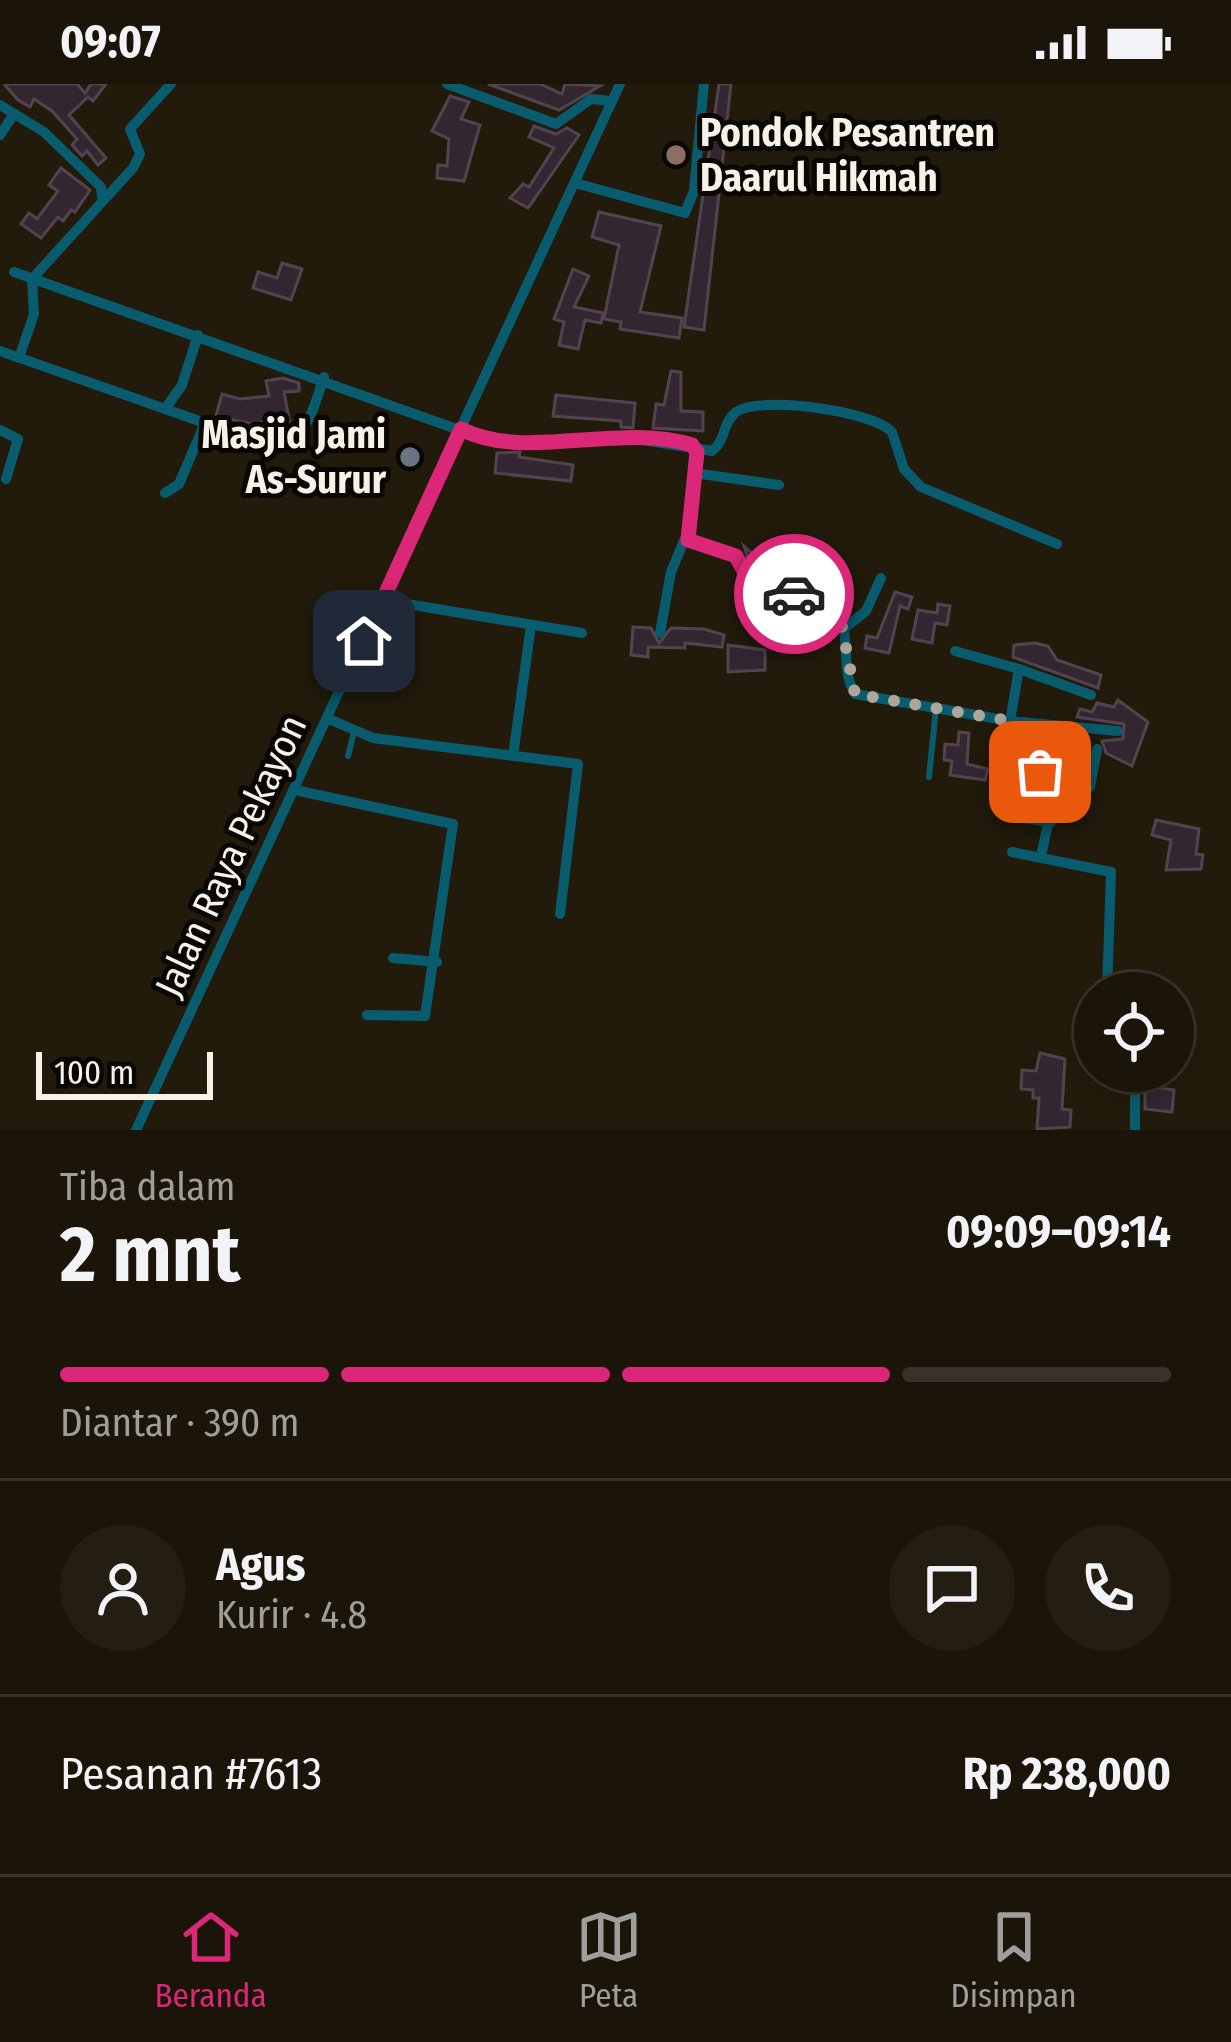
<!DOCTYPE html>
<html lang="id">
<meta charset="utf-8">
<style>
body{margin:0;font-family:"Fira Sans Condensed",sans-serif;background:#231d12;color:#f1f3f6;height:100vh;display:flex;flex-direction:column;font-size:45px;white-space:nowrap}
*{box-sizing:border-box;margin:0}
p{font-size:39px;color:#9f9e9c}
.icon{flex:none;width:66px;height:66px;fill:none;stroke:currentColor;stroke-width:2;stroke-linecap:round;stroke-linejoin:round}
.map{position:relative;height:1046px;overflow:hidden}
.side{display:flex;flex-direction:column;background:#1a1409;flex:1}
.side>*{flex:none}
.tools{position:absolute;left:1074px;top:888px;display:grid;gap:24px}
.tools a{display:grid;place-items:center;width:120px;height:120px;border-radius:50%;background:#1a1409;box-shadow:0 6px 18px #0003,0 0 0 3px #38332a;font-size:60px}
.scale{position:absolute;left:36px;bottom:30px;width:177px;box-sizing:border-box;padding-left:12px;border:6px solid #f6f2e7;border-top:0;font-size:33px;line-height:42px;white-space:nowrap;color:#f6f2e7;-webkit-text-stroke:9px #090703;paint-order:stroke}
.pin{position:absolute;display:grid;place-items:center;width:102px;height:102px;color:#fff;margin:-51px;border-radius:24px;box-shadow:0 6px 18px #0006}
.courier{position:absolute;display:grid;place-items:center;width:120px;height:120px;margin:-60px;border:9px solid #db2777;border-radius:50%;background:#fff;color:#222;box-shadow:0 3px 15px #0007}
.summary em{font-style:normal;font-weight:700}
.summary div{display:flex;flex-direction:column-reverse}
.summary{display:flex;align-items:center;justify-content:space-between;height:204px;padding:0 60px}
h1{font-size:78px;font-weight:700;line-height:90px}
.bar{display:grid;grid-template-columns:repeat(4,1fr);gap:18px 12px;align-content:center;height:144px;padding:0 60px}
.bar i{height:15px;border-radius:9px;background:#38332a}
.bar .current{background:#db2777}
.bar p{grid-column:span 4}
.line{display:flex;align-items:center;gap:30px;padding:0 60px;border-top:3px solid #38332a}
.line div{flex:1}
.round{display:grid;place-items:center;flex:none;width:126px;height:126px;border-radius:63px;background:#231d12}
.status{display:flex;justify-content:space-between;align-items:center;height:84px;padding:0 60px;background:#1a1409;direction:ltr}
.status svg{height:33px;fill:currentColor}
.menu{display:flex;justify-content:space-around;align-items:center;height:168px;border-top:3px solid #38332a;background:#1a1409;font-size:33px;color:#9f9e9c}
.menu a{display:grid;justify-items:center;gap:6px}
.menu .current{color:#db2777}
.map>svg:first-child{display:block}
.building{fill:#342631;stroke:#53434f;stroke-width:3}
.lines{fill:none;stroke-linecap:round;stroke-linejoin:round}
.service{stroke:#085c6e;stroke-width:6}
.minor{stroke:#085c6e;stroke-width:10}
.done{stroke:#aca79a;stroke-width:12;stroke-dasharray:0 21.6}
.route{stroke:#db2777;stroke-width:15}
.education-dot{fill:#8d6e63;stroke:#090703;stroke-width:4.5}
.worship-dot{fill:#6b7280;stroke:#090703;stroke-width:4.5}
.labels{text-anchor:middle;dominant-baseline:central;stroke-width:10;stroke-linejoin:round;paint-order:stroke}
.poi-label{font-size:39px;font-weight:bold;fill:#f6f2e7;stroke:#090703;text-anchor:start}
.street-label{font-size:39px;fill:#f6f2e7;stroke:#090703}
</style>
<div class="status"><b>09:07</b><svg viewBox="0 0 49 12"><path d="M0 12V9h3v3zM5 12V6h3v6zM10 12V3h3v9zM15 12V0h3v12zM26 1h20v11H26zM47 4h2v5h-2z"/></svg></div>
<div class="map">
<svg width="1231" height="1046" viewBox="0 0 1231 1046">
<rect width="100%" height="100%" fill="#221b0c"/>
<g class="building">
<path d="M4,0H77L85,9L91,0H106L93,17L88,13L69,31L106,74L98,81L87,67L82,72L72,61L77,55L52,27L34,15L30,23L18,16Z"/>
<path d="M488,0H540L562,10L565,0L600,2L559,26Z"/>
<path d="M719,0H731L704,246L684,243Z"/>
<path d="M450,12L469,18L461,35L480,41L464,97L437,94L438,81L447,82L449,55L432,47Z"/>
<path d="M534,42L556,50L567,44L579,51L528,124L510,114L523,100L529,103L554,64L529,53Z"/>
<path d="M61,84L90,106L75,128L71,126L63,137L58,133L41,154L21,140L29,129L37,135L58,107L49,101Z"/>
<path d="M599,128L661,142L640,228L682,234L679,254L620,245L621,238L604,235L619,161L592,153Z"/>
<path d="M282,179L302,185L291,216L253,204L258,188L277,194Z"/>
<path d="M573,185L589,192L574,223L603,229L601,239L585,236L578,265L559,261L564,238L554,235Z"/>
<path d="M671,287L681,288V327L703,328V347L653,344L656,320L664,321Z"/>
<path d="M283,294L299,299V307L284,308L290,340L274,343L273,335L252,340L216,332L222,310L240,315L269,312L266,297Z"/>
<path d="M556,311L635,319L633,344L621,343V337L553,332Z"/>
<path d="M520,368L519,373L573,381L571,397L495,389L497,369Z"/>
<path d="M744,462L753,470L800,469L799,492L782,491V500L770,499V481L748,474Z"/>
<path d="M895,508L912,513L908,525L900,522L889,569L865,564L867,552L877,554Z"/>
<path d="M938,520L950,522L947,541L935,539L932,559L912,555L918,526L937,529Z"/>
<path d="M633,543L651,544L659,559L671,544L704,545L724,551L722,563L685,559V564L648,563V573L631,571Z"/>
<path d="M1035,559L1048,562L1057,576L1101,591L1098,604L1013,573L1014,561Z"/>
<path d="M728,561L765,566V586L728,588Z"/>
<path d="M1118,616L1148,638L1132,682L1106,669L1102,657L1123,655L1124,640L1077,633L1080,625L1092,628L1097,619L1114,623Z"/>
<path d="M959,648L969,649L967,680L988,685L985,696L950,691L952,677L944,676L945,660L958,661Z"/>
<path d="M1156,736L1199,745L1196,770L1203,771L1201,785L1166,786L1171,756L1152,751Z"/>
<path d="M1040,969L1065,975L1062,1025L1071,1026L1070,1043L1037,1045L1039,1014H1033V1006L1021,1005L1022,986L1036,987Z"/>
<path d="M1145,1002L1174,1006L1172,1028L1145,1025Z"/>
</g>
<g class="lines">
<g class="service">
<path d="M348,672L354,648"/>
<path d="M929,693L936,624"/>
</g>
<g class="minor">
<path d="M447,0L556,40L591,15L612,17"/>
<path d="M0,21L44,48L101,103L102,114"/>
<path d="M0,51L14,30"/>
<path d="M575,99L685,129L694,107L704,0"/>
<path d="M14,188L496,359L630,354L712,367C726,357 722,339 736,328C760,311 873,327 892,348L904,385L921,403L1057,460"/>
<path d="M0,267L205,339"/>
<path d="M19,274L34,230L32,195L133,84L140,70L130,45L171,0"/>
<path d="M165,325L182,301L198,251"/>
<path d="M0,346L18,355L6,395"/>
<path d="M694,389L779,401"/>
<path d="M165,409L179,400L205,339L272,364C309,356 313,324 324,293"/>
<path d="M686,452L693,460L736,472L755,508L808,512L835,523C853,550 839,584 855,610L1010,637C1010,686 1026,675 1057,699L1041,772"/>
<path d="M383,516L582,549"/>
<path d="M846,543L866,527L881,494"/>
<path d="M660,549L671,488L686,452L697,368"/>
<path d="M955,567L1019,585"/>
<path d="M1091,611L1019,585L1010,637L1118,647"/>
<path d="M329,635L373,654L578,680L560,830"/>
<path d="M513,672L531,541"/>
<path d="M1058,703H1090L1097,665"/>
<path d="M295,706L453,740L425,932L367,931"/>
<path d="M1022,734L1051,738"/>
<path d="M1012,768L1111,788L1107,909"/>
<path d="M393,874L437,878"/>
<path d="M1122,987L1135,1001V1046"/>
<path d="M136,1046L620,0"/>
</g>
</g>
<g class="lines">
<path class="done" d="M794,510L821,515L839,528L855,610L1010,637L1014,670L1040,688"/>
<path class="route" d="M364,557L461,345C525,378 620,338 692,361L697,368L688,456L736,472L755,508L794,510"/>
</g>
<circle class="education-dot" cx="676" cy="71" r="12"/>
<circle class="worship-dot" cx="410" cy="373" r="12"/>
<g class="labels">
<g class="poi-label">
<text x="700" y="49">Pondok Pesantren<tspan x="700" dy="45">Daarul Hikmah</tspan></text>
<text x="386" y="351" text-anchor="end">Masjid Jami<tspan x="386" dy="45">As-Surur</tspan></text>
</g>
<g class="street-label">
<text transform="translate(231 772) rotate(-65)">Jalan Raya Pekayon</text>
</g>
</g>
</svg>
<div class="tools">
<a><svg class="icon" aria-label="locate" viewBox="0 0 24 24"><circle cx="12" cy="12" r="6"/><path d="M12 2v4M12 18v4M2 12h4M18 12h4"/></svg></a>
</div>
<div class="scale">100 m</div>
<div class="pin" style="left:1040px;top:688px;background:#ea580c"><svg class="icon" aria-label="bag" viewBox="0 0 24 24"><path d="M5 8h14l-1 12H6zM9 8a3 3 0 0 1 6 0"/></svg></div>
<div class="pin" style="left:364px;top:557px;background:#1f2937"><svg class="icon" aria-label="home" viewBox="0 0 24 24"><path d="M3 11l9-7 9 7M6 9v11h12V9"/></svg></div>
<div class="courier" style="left:794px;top:510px"><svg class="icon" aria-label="car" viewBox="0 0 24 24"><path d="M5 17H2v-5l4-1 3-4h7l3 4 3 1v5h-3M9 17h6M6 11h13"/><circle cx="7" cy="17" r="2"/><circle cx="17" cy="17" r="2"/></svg></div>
</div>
<section class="side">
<div class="summary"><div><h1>2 mnt</h1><p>Tiba dalam</p></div><em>09:09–09:14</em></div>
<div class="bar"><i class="current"></i><i class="current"></i><i class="current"></i><i></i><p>Diantar · 390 m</p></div>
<div class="line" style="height:216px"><a class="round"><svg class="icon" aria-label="person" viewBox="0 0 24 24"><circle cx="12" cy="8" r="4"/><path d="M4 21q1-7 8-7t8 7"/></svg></a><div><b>Agus</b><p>Kurir · 4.8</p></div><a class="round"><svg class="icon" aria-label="chat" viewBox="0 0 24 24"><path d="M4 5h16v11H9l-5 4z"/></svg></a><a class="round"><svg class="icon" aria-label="phone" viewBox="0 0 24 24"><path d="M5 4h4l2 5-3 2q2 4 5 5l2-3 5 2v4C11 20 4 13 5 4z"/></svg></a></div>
<div class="line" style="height:156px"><div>Pesanan #7613</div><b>Rp 238,000</b></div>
</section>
<nav class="menu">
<a class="current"><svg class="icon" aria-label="home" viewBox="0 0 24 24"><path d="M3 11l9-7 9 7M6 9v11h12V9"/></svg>Beranda</a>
<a><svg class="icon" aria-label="map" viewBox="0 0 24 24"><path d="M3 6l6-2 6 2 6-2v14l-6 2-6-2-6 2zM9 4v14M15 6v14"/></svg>Peta</a>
<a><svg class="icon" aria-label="saved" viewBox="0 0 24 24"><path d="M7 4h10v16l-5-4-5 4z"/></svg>Disimpan</a>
</nav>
